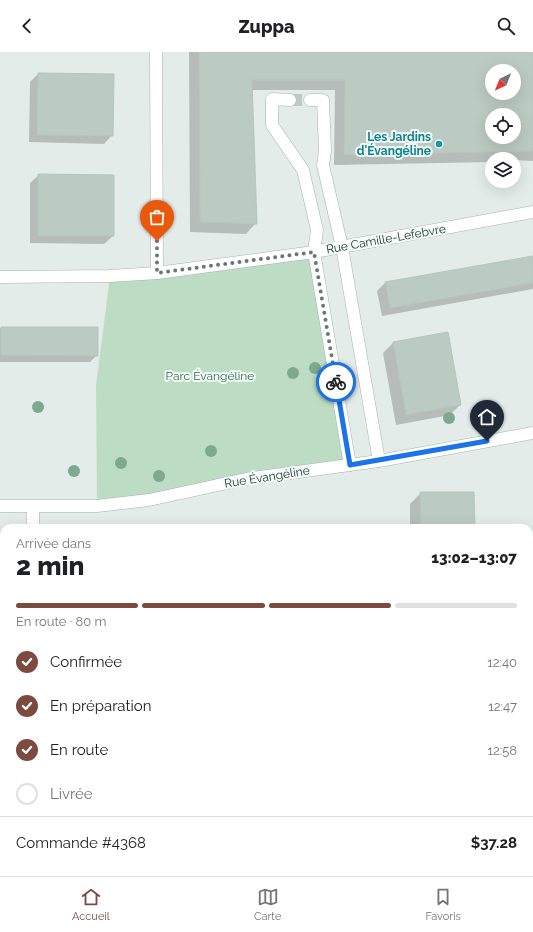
<!DOCTYPE html>
<html lang="fr">
<meta charset="utf-8">
<style>
body{margin:0;font-family:Raleway,sans-serif;background:#f2f2f2;color:#202124;height:100vh;display:flex;flex-direction:column;font-size:15px;white-space:nowrap}
*{box-sizing:border-box;margin:0}
p{font-size:13px;color:#757577}
.icon{flex:none;width:22px;height:22px;fill:none;stroke:currentColor;stroke-width:2;stroke-linecap:round;stroke-linejoin:round}
.map{position:relative;flex:1;overflow:hidden}
.panel{position:absolute;left:0px;top:472px;width:533px;height:352px;display:flex;flex-direction:column;background:#fff;border-radius:12px 12px 0 0;box-shadow:0 4px 16px #0002}
.panel>*{flex:none}
.needle{width:26px;rotate:223deg}
.fabs{position:absolute;left:485px;top:12px;display:grid;gap:8px}
.fabs a{display:grid;place-items:center;width:36px;height:36px;border-radius:50%;background:#fff;box-shadow:0 4px 16px #0002;font-size:20px}
.pin{position:absolute;display:grid;place-items:center;width:34px;height:34px;color:#fff;margin:-41px -17px;border-radius:50% 50% 50% 0;rotate:-45deg;box-shadow:0 0 4px #0007}
.pin .icon{rotate:45deg}
.courier{position:absolute;display:grid;place-items:center;width:40px;height:40px;margin:-20px;border:3px solid #1a73e8;border-radius:50%;background:#fff;color:#222;box-shadow:0 1px 5px #0007}
.summary em{font-style:normal;font-weight:800}
.summary div{display:flex;flex-direction:column-reverse}
.summary{display:flex;align-items:center;justify-content:space-between;height:68px;padding:0 16px}
h1{font-size:26px;font-weight:800;line-height:30px}
.bar{display:grid;grid-template-columns:repeat(4,1fr);gap:6px 4px;align-content:center;height:48px;padding:0 16px}
.bar i{height:5px;border-radius:3px;background:#e0e0e0}
.bar .selected{background:#7d4a3f}
.bar p{grid-column:span 4}
.line{display:flex;align-items:center;gap:10px;padding:0 16px;border-top:1px solid #e0e0e0}
.line div{flex:1}
ol{padding:0 16px;list-style:none}
li{display:flex;align-items:center;gap:12px;height:44px}
li p{margin-inline-start:auto}
li .icon{padding:4px;border-radius:50%;background:#7d4a3f;color:#fff;stroke-width:4}
li:last-child{color:#757577}
li i{width:22px;height:22px;border:2px solid #e0e0e0;border-radius:50%}
header{display:flex;justify-content:space-between;align-items:center;height:52px;padding:0 16px;background:#fff;font-size:18px;font-weight:800}
.tab-bar{display:flex;justify-content:space-around;align-items:center;height:56px;border-top:1px solid #e0e0e0;background:#fff;font-size:11px;color:#757577}
.tab-bar a{display:grid;justify-items:center;gap:2px}
.tab-bar .selected{color:#7d4a3f}
.map>svg:first-child{display:block}
.green{fill:#bcddc4}
.shadow{fill:#0003;fill-rule:evenodd}
.building{fill:#bbcac3;stroke:#b5c6be;fill-rule:evenodd}
.lines{fill:none;stroke-linecap:round;stroke-linejoin:round}
.minor-tunnel{stroke:#bdc9c4;stroke-width:12;stroke-dasharray:12 6;stroke-linecap:butt}
.minor-casing{stroke:#a6b4af;stroke-width:13}
.minor{stroke:#fff;stroke-width:12}
.tree{fill:#7fa98f}
.done{stroke:#667a74;stroke-width:4;stroke-dasharray:0 7.2}
.route{stroke:#1a73e8;stroke-width:5}
.culture-dot{fill:#0f9aa8;stroke:#f3f9f6;stroke-width:1.5}
.labels{text-anchor:middle;dominant-baseline:central;stroke-width:4;stroke-linejoin:round;paint-order:stroke}
.culture-label{font-size:12px;font-weight:bold;fill:#0d838f;stroke:#f3f9f6;text-anchor:end}
.street-label{font-size:12px;fill:#233d35;stroke:#f3f9f6}
.park-label{font-size:12px;fill:#2e7346;stroke:#f3f9f6}
</style>
<header><svg class="icon" aria-label="back" viewBox="0 0 24 24"><path d="M15 5l-7 7 7 7"/></svg>Zuppa<svg class="icon" aria-label="search" viewBox="0 0 24 24"><circle cx="10" cy="10" r="6"/><path d="M15 15l6 6"/></svg></header>
<div class="map">
<svg width="533" height="824" viewBox="0 0 533 824">
<rect width="100%" height="100%" fill="#e3ece8"/>
<path class="green" d="M314,200L350,413L97,454L96,334L110,224Z"/>
<g class="shadow">
<path d="M189,0H533V109L492,107V110L334,113L335,38H252L256,171L246,182L190,180ZM492,19H514V41H492ZM492,63H514V85H492Z"/>
<path d="M38,22L112,83L104,92L29,90L30,30Z"/>
<path d="M39,123L113,184L104,192L30,191V131Z"/>
<path d="M533,205V237L382,264L377,239L385,231Z"/>
<path d="M0,276H97V303L90,310H0Z"/>
<path d="M393,291L460,353L450,363L396,373L383,301Z"/>
<path d="M421,441L474,476H410V452Z"/>
<path d="M266,820V824H129L130,820Z"/>
</g>
<g class="building">
<path d="M199,0H533V99L344,103L345,28H252L257,172L200,170ZM492,19H514V41H492ZM492,63H514V85H492Z"/>
<path d="M38,21L114,22L113,84L37,83Z"/>
<path d="M38,122L114,123V184H38Z"/>
<path d="M533,204V231L390,256L385,230Z"/>
<path d="M1,275H98V304L1,303Z"/>
<path d="M448,280L461,353L406,363L393,290Z"/>
<path d="M420,440H474L475,476H421Z"/>
</g>
<g class="lines">
<path class="minor-tunnel" d="M290,48H310"/>
<g class="minor-casing">
<g id="minor">
<path d="M156,0L157,221"/>
<path d="M290,48L272,47V73L303,118L317,178L314,200L350,413"/>
<path d="M310,48H323L325,99L323,113L342,195L379,409"/>
<path d="M0,225L110,224L157,221L314,200L533,160"/>
<path d="M0,454H97L149,448L246,427L379,409L533,381"/>
<path d="M33,476V455"/>
<path d="M533,681V805"/>
<path d="M489,820V824"/>
<path d="M31,824V820"/>
</g>
</g>
<use href="#minor" class="minor"/>
</g>
<g class="tree">
<circle cx="315" cy="316" r="6"/>
<circle cx="293" cy="321" r="6"/>
<circle cx="38" cy="355" r="6"/>
<circle cx="449" cy="366" r="6"/>
<circle cx="211" cy="399" r="6"/>
<circle cx="121" cy="411" r="6"/>
<circle cx="74" cy="419" r="6"/>
<circle cx="159" cy="424" r="6"/>
</g>
<g class="lines">
<path class="done" d="M157,189V221L314,200L336,330"/>
<path class="route" d="M336,330L350,413L487,389"/>
</g>
<circle class="culture-dot" cx="439" cy="92" r="4"/>
<g class="labels">
<g class="culture-label">
<text x="431" y="85">Les Jardins<tspan x="431" dy="14">d'Évangéline</tspan></text>
</g>
<g class="street-label">
<text transform="translate(386 187) rotate(-10)">Rue Camille-Lefebvre</text>
<text transform="translate(267 425) rotate(-9)">Rue Évangéline</text>
</g>
<g class="park-label">
<text x="210" y="324">Parc Évangéline</text>
</g>
</g>
</svg>
<div class="fabs">
<a><svg class="needle" viewBox="-14 -14 28 28"><path d="M0-13l5 13h-10z" fill="#e53935"/><path d="M0 13l5-13h-10z" fill="#757577"/></svg></a>
<a><svg class="icon" aria-label="locate" viewBox="0 0 24 24"><circle cx="12" cy="12" r="6"/><path d="M12 2v4M12 18v4M2 12h4M18 12h4"/></svg></a>
<a><svg class="icon" aria-label="layers" viewBox="0 0 24 24"><path d="M12 4l9 5-9 5-9-5zM3 14l9 5 9-5"/></svg></a>
</div>
<div class="pin" style="left:157px;top:189px;background:#ea580c"><svg class="icon" aria-label="bag" viewBox="0 0 24 24"><path d="M5 8h14l-1 12H6zM9 8a3 3 0 0 1 6 0"/></svg></div>
<div class="pin" style="left:487px;top:389px;background:#1f2937"><svg class="icon" aria-label="home" viewBox="0 0 24 24"><path d="M3 11l9-7 9 7M6 9v11h12V9"/></svg></div>
<div class="courier" style="left:336px;top:330px"><svg class="icon" aria-label="bike" viewBox="0 0 24 24"><circle cx="6" cy="16" r="4"/><circle cx="18" cy="16" r="4"/><path d="M6 16l4-8h5l3 8M10 8l3 8H6M13 5h3"/></svg></div>
<section class="panel">
<div class="summary"><div><h1>2 min</h1><p>Arrivée dans</p></div><em>13:02–13:07</em></div>
<div class="bar"><i class="selected"></i><i class="selected"></i><i class="selected"></i><i></i><p>En route · 80 m</p></div>
<ol>
<li><svg class="icon" aria-label="check" viewBox="0 0 24 24"><path d="M5 12l5 5 9-10"/></svg>Confirmée<p>12:40</p></li>
<li><svg class="icon" aria-label="check" viewBox="0 0 24 24"><path d="M5 12l5 5 9-10"/></svg>En préparation<p>12:47</p></li>
<li><svg class="icon" aria-label="check" viewBox="0 0 24 24"><path d="M5 12l5 5 9-10"/></svg>En route<p>12:58</p></li>
<li><i></i>Livrée</li>
</ol>
<div class="line" style="height:52px"><div>Commande #4368</div><b>$37.28</b></div>
</section>
</div>
<nav class="tab-bar">
<a class="selected"><svg class="icon" aria-label="home" viewBox="0 0 24 24"><path d="M3 11l9-7 9 7M6 9v11h12V9"/></svg>Accueil</a>
<a><svg class="icon" aria-label="map" viewBox="0 0 24 24"><path d="M3 6l6-2 6 2 6-2v14l-6 2-6-2-6 2zM9 4v14M15 6v14"/></svg>Carte</a>
<a><svg class="icon" aria-label="saved" viewBox="0 0 24 24"><path d="M7 4h10v16l-5-4-5 4z"/></svg>Favoris</a>
</nav>
